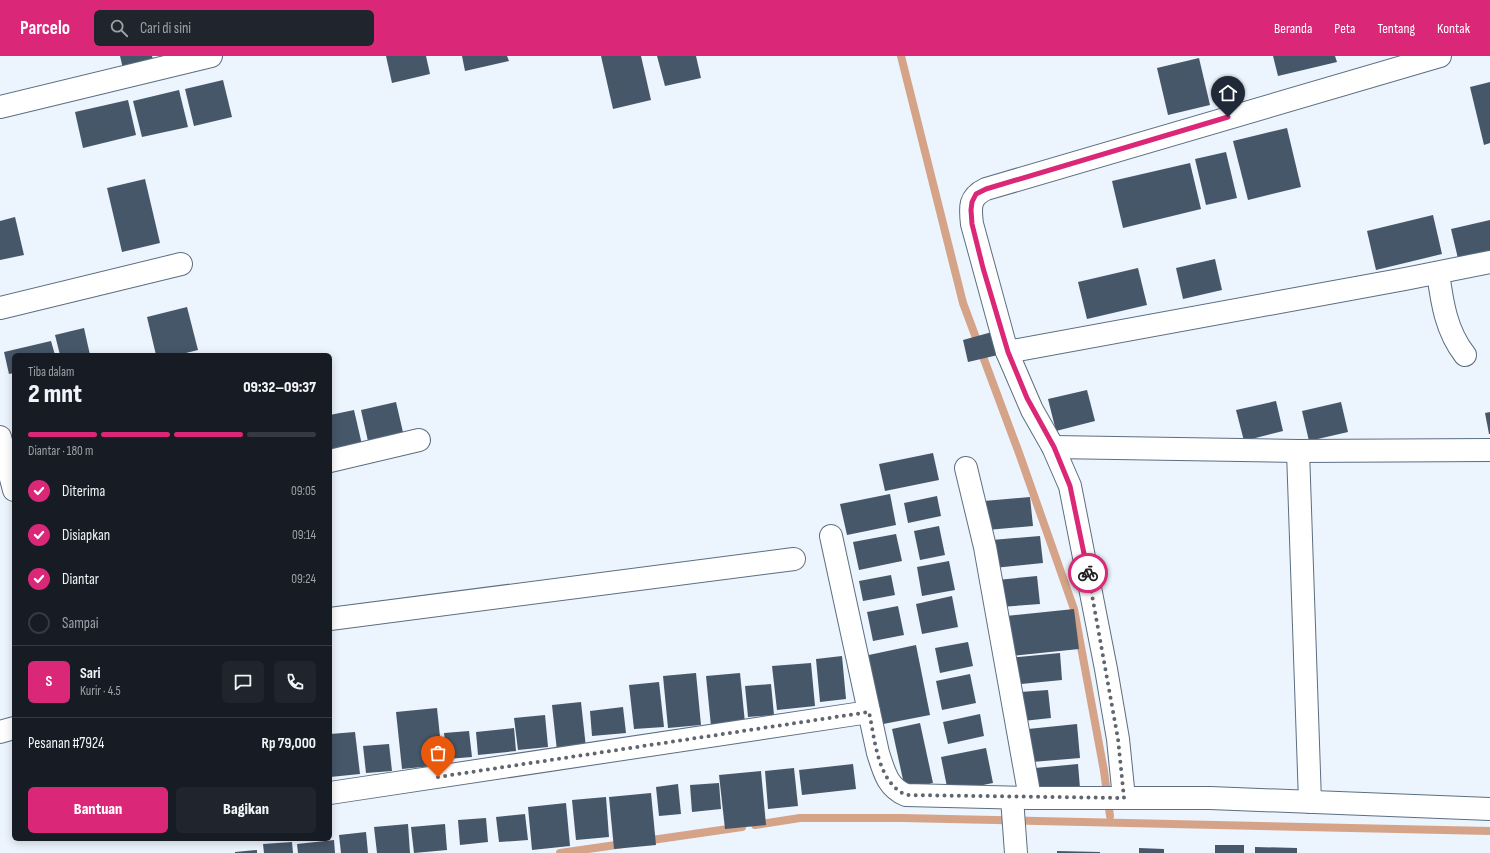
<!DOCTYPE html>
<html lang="id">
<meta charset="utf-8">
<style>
body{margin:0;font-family:"Sofia Sans Condensed",sans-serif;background:#20242c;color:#f1f3f6;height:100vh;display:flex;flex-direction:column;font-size:15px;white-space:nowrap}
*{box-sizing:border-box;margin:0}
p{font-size:13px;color:#9ea1a6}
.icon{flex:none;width:22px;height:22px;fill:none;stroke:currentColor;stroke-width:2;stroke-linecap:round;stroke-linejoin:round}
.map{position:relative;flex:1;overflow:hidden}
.panel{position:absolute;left:12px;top:297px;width:320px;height:488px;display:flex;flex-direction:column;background:#171b24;border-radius:6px;box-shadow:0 2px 10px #0003}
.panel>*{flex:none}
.pin{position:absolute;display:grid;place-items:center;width:34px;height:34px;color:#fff;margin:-41px -17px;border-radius:50% 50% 50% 0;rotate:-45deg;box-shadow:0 0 4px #0007}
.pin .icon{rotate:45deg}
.courier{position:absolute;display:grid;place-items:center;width:40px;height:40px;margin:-20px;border:3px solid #db2777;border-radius:50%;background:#fff;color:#222;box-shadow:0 1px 5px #0007}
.headline em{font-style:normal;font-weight:800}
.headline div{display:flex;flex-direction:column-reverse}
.headline{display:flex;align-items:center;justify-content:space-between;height:68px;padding:0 16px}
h1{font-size:26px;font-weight:800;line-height:30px}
.bar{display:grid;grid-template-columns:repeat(4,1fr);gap:6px 4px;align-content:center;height:48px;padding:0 16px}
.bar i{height:5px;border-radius:3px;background:#363941}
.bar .on{background:#db2777}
.bar p{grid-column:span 4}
.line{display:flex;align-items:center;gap:10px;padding:0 16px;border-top:1px solid #363941}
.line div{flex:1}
.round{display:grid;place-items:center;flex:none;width:42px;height:42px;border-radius:6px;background:#20242c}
ol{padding:0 16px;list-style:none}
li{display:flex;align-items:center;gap:12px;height:44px}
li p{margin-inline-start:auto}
li .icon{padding:4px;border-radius:50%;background:#db2777;color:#fff;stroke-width:4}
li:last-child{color:#9ea1a6}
li i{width:22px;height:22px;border:2px solid #363941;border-radius:50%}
.action{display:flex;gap:8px;margin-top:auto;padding:8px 16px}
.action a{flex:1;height:46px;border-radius:6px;background:#db2777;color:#fff;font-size:16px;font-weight:800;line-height:46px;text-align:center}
.action a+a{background:#20242c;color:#f1f3f6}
header{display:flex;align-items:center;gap:24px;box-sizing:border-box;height:56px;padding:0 20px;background:#db2777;color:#fff}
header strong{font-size:19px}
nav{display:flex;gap:22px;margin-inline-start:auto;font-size:14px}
.search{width:280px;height:36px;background:#20242c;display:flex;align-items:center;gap:10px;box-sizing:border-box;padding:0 14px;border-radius:6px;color:#9ea1a6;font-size:15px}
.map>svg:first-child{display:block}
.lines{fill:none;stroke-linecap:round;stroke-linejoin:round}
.stream{stroke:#d5a388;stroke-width:8}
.building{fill:#465769}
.minor-casing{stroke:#5c6e81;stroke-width:24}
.minor{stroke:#fff;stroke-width:22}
.done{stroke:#5f666e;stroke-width:4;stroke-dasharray:0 7.2}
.route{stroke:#db2777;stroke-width:5}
</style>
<header>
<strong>Parcelo</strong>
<div class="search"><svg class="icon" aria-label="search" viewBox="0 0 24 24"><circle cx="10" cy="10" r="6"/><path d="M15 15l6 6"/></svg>Cari di sini</div>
<nav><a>Beranda</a><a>Peta</a><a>Tentang</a><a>Kontak</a></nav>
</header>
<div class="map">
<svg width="1490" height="797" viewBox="0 0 1490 797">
<rect width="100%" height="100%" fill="#ecf4fd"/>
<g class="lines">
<g class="stream">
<path d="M901,0L963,247L1019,397L1074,553L1104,715L1110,760"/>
<path d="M755,769L800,762H902L1490,775"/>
<path d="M645,785L742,771"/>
<path d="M560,797L623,788"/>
</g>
</g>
<g class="building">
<path d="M120,0H152L155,10L124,17Z"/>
<path d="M386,0H426L430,18L392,27Z"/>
<path d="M462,0H507L509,5L465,15Z"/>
<path d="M601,0H641L651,44L613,53Z"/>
<path d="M657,0H696L701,22L665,30Z"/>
<path d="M1273,0H1335L1337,6L1278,20Z"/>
<path d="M1199,2L1210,49L1168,59L1157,12Z"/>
<path d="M223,24L232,61L194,70L185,33Z"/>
<path d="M1490,26V87L1484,89L1470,31Z"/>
<path d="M179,34L188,71L142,81L133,45Z"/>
<path d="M128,44L136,79L83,92L75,56Z"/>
<path d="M1287,72L1301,131L1248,144L1233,85Z"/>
<path d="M1226,96L1237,142L1206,149L1195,103Z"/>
<path d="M1190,107L1201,153L1123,172L1112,125Z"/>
<path d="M145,123L160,187L122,196L107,132Z"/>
<path d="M1433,159L1442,198L1376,214L1367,175Z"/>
<path d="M15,161L24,199L0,204V165Z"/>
<path d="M1490,164V204L1460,211L1451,173Z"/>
<path d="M1215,203L1222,234L1183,243L1176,212Z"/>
<path d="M1138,212L1147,249L1087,263L1078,226Z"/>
<path d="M187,251L198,294L178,299H156L147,261Z"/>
<path d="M84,272L90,299H60L55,279Z"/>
<path d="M992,276L998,299L968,306L963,284Z"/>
<path d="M51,285L55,299H14V317L9,318L4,296Z"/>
<path d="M1087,334L1095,365L1056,375L1048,343Z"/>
<path d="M1276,345L1283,375L1244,385L1236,354Z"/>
<path d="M396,346L405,385L370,394L361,354Z"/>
<path d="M1341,346L1348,376L1309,385L1302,355Z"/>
<path d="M354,354L363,393L330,396V359Z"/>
<path d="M1490,356V378H1489L1485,357Z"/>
<path d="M933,397L939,424L885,435L879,408Z"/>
<path d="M890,438L896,469L847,479L840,448Z"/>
<path d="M937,440L941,460L908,467L904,447Z"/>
<path d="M1030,441L1033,470L987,474L984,445Z"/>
<path d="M939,470L945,499L920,504L914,475Z"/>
<path d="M896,478L902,505L859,514L853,486Z"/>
<path d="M1040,480L1043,507L994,512L992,484Z"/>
<path d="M949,505L955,534L922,540L917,511Z"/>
<path d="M891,519L895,539L863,545L859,525Z"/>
<path d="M1037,520L1040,548L1000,551L997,524Z"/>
<path d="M952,540L958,571L922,578L916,548Z"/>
<path d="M898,550L904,579L873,585L867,556Z"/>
<path d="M1074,553L1079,593L1010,600L1006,560Z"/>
<path d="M968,586L973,610L940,617L935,592Z"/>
<path d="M916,589L930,659L878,669L864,600Z"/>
<path d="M1060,597L1062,624L1012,629L1009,602Z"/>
<path d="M842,600L846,643L820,646L816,603Z"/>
<path d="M811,607L815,650L777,654L772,610Z"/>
<path d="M696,617L701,669L668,672L663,620Z"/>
<path d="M740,617L745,667L711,670L706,620Z"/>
<path d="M970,618L976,647L942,654L936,625Z"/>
<path d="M659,626L664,671L634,673L629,629Z"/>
<path d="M771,628L774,659L748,661L745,630Z"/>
<path d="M1048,634L1051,662L1023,665L1020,636Z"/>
<path d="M581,646L586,692L557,695L552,649Z"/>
<path d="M623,651L626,677L592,680L590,655Z"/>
<path d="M437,652L443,709L402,713L396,656Z"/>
<path d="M980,658L984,680L948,688L943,666Z"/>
<path d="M545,659L548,691L518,694L514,662Z"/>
<path d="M920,667L933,727L905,733L892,673Z"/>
<path d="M1077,668L1080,702L1032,706L1028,673Z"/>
<path d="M514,672L516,695L478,699L476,676Z"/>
<path d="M469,675L472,701L447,703L444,677Z"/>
<path d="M355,676L360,718L330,721V678Z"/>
<path d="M389,688L392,715L366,717L363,690Z"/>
<path d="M986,692L993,727L948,736L941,701Z"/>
<path d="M853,708L856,733L802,739L799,714Z"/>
<path d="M1078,708L1080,732L1038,736L1035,712Z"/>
<path d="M794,712L798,750L768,753L765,715Z"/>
<path d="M761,715L766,769L725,773L719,719Z"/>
<path d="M719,727L721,753L692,756L690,729Z"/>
<path d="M678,728L681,758L659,760L656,731Z"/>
<path d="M651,737L656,789L614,793L609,741Z"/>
<path d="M606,741L609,781L576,784L572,744Z"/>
<path d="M566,747L570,790L532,794L528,751Z"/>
<path d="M525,758L528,784L499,786L496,761Z"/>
<path d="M486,762L488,786L460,789L458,764Z"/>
<path d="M408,768L410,797H377L374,771Z"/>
<path d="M445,768L447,794L414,797L411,771Z"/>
<path d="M366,776L368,797H341L339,779Z"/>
<path d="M334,784L335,797H298L297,788Z"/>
<path d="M292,786L293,797H264L263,788Z"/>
<rect x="1215" y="789" width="29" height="8"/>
<path d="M1255,791L1297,792V797H1255Z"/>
<path d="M1139,792L1164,793V797H1139Z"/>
<path d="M257,794V797H235V796Z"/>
<path d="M1057,795L1100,796V797H1057Z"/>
</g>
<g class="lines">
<g class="minor-casing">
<g id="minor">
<path d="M1440,0L986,133C969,141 970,151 972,168L1007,296L1405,223L1490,206"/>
<path d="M0,51L211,0"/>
<path d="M1438,217C1442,246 1446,275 1465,299"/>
<path d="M0,252L181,208"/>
<path d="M1007,296L1032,354L1053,391L1070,430L1106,613L1118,683L1124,742"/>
<path d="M0,381L14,434"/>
<path d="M1053,391L1298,395L1490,394"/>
<path d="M1298,395L1310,746"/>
<path d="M330,405L419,384"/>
<path d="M966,412L985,491L1030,742"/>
<path d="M831,480L878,697C884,715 887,731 906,739L1030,742H1210L1490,753"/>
<path d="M330,563L794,503"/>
<path d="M0,676L14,672"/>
<path d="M330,737L869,656"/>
<path d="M1012,742L1016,797"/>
</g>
</g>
<use href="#minor" class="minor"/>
</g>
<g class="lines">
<path class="done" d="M438,721L869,656C875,683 877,726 906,739L1124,742L1118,683L1088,517"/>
<path class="route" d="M1088,517L1070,430L1054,391L1027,342L1008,296L983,212L972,168L971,154L972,146L976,138L986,133L1228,61"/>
</g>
</svg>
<div class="pin" style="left:438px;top:721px;background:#ea580c"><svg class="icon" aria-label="bag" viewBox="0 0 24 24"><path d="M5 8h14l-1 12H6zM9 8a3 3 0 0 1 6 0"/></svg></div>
<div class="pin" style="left:1228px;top:61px;background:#1f2937"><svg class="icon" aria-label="home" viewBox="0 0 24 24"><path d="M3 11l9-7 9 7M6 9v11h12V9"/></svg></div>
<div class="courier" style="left:1088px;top:517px"><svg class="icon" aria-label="bike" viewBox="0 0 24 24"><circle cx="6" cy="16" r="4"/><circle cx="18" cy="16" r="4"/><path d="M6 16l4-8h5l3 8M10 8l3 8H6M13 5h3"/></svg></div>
<section class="panel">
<div class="headline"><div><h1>2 mnt</h1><p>Tiba dalam</p></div><em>09:32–09:37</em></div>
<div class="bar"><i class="on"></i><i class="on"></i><i class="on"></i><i></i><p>Diantar · 180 m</p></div>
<ol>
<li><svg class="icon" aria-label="check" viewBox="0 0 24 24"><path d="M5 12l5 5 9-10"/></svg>Diterima<p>09:05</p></li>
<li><svg class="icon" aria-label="check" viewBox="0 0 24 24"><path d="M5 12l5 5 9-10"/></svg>Disiapkan<p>09:14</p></li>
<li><svg class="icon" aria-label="check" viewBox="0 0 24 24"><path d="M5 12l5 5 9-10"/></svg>Diantar<p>09:24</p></li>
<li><i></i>Sampai</li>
</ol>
<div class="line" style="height:72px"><b class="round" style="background:#db2777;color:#fff">S</b><div><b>Sari</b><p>Kurir · 4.5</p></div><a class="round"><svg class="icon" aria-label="chat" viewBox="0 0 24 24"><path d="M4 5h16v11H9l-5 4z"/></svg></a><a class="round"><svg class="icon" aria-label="phone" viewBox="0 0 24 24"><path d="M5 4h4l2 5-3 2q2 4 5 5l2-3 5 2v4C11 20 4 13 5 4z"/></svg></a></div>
<div class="line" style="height:52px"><div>Pesanan #7924</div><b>Rp 79,000</b></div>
<div class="action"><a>Bantuan</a><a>Bagikan</a></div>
</section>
</div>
